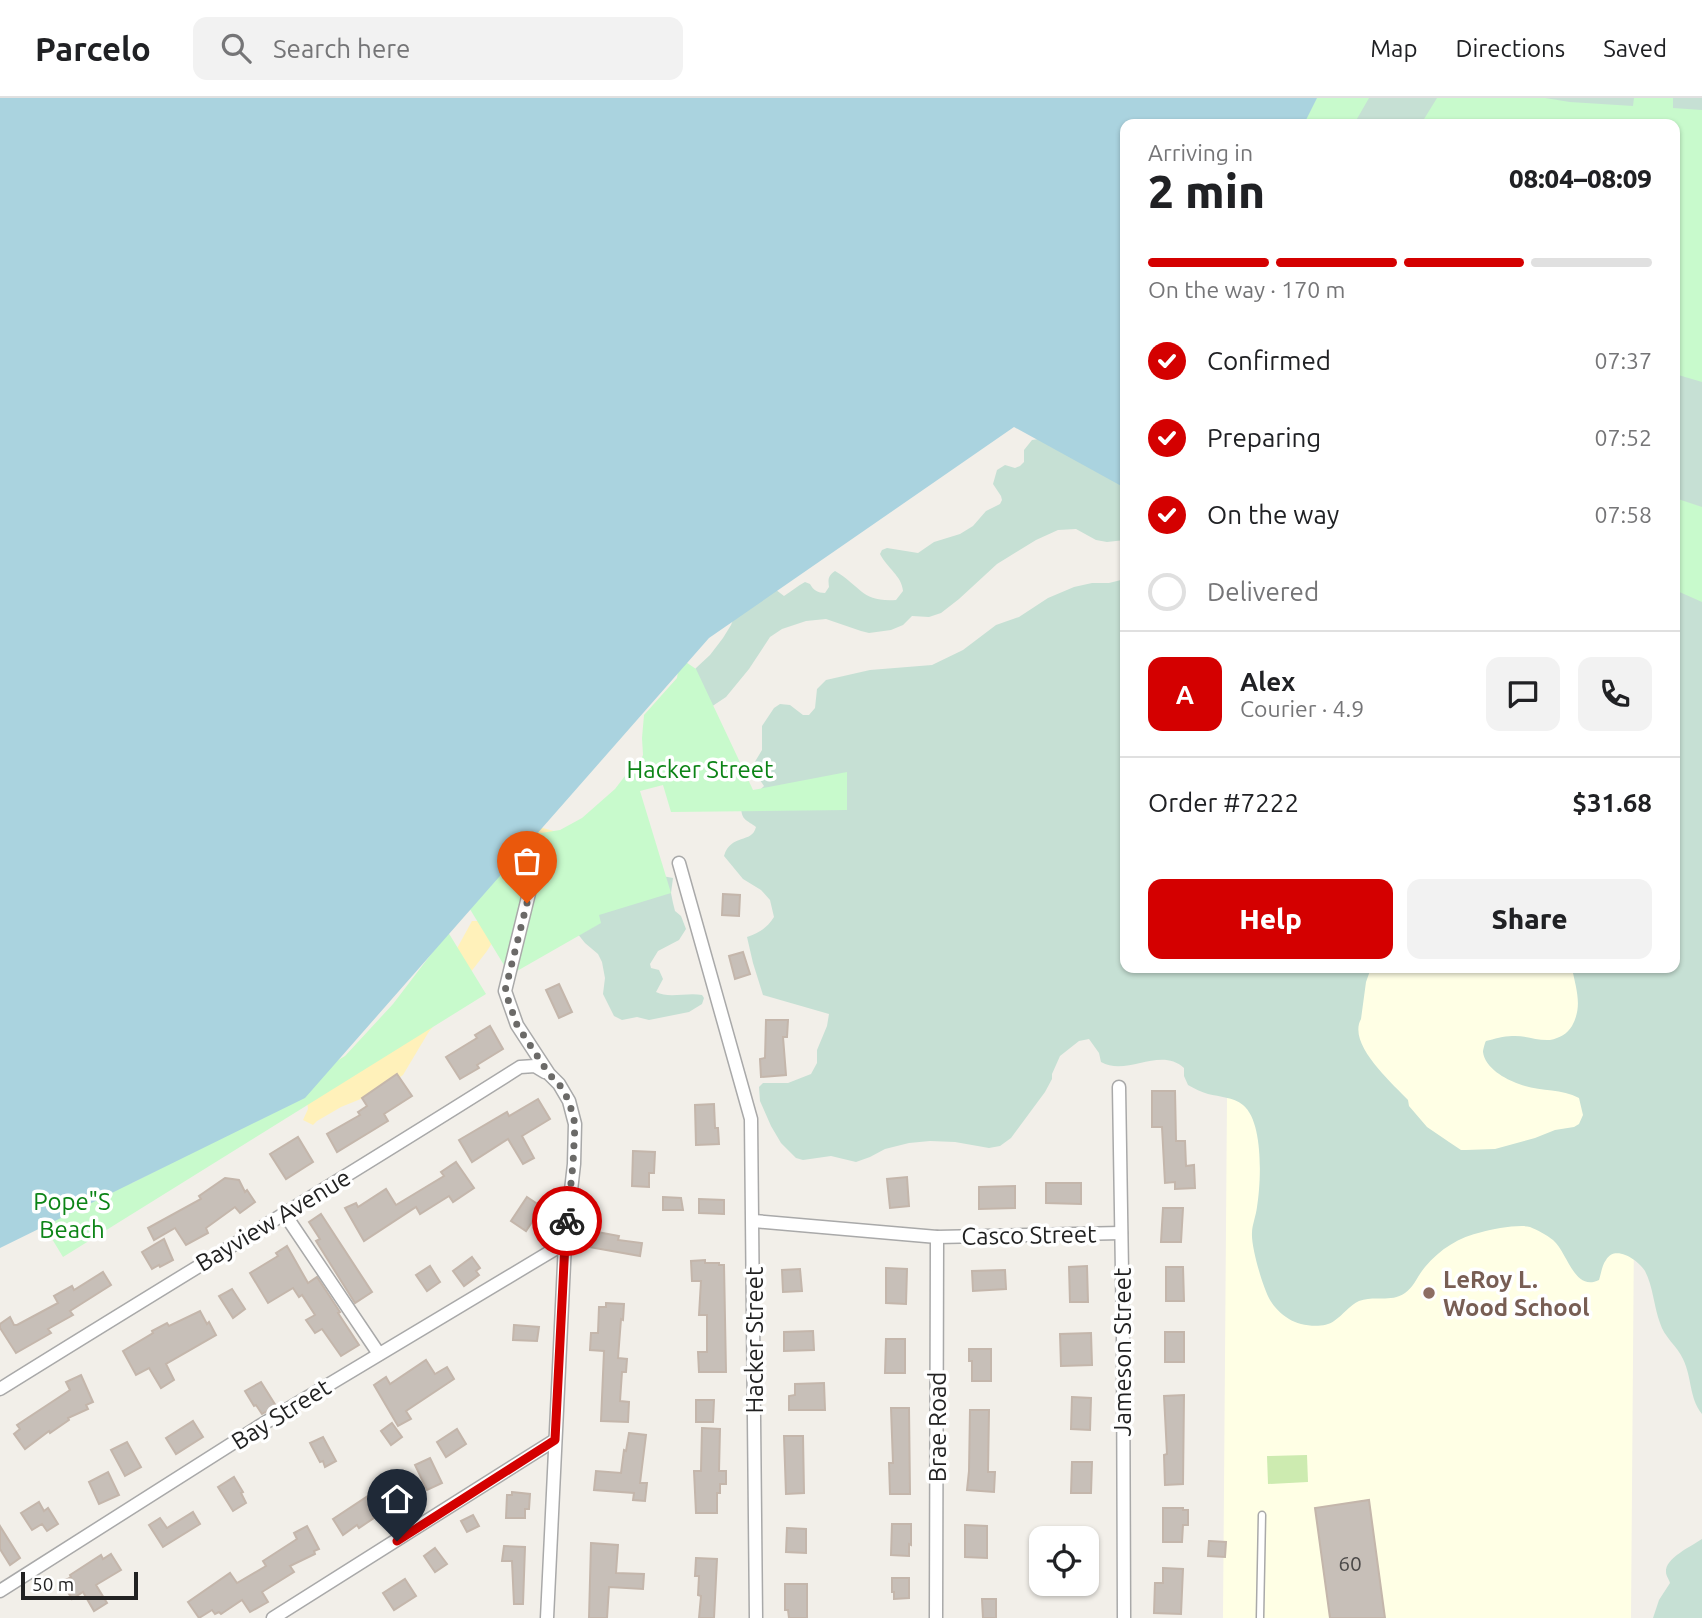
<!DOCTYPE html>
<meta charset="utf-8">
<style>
body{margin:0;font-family:Ubuntu,sans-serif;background:#f2f2f2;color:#202124;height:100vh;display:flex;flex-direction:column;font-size:26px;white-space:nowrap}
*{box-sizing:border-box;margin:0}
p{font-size:23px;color:#757577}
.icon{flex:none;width:38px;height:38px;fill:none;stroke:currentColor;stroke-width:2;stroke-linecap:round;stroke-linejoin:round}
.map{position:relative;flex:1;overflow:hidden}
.side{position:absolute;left:1120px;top:21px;width:560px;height:854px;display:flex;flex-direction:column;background:#fff;border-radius:14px;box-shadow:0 2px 5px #0004}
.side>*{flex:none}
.fabs{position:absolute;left:1029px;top:1428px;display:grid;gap:14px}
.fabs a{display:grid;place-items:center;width:70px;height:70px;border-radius:14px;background:#fff;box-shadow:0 2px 5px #0004;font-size:35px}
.scale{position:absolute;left:21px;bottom:18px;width:117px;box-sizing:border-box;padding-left:7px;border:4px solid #222;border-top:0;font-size:19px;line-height:24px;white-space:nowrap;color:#222;-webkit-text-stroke:5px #fff;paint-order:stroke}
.pin{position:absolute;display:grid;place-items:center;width:60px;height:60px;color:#fff;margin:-72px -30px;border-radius:50% 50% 50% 0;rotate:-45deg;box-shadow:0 0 7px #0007}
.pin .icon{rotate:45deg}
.courier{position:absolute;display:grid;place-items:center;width:70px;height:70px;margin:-35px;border:5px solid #d40000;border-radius:50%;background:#fff;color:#222;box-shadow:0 2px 9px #0007}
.head em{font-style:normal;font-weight:800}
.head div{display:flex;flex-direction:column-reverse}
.head{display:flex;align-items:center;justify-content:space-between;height:119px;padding:0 28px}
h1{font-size:46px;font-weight:800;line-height:52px}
.bar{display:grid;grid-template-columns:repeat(4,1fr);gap:10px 7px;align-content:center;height:84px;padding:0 28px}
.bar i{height:9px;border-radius:5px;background:#e0e0e0}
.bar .on{background:#d40000}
.bar p{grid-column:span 4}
.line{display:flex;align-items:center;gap:18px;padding:0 28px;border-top:2px solid #e0e0e0}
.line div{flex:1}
.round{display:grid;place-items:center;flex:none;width:74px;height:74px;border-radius:14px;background:#f2f2f2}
ol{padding:0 28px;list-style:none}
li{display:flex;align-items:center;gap:21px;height:77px}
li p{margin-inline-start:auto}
li .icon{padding:7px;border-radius:50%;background:#d40000;color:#fff;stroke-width:4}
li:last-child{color:#757577}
li i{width:38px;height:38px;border:4px solid #e0e0e0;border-radius:50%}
.primary-button{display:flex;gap:14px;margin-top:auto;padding:14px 28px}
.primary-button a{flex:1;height:80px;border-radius:14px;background:#d40000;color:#fff;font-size:28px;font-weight:800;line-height:80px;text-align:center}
.primary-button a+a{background:#f2f2f2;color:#202124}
header{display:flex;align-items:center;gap:42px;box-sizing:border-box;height:98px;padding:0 35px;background:#fff;border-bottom:2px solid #e0e0e0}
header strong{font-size:33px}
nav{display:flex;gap:38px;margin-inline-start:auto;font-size:24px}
.search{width:490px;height:63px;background:#f2f2f2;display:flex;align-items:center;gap:18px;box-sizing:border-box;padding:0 24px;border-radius:14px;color:#757577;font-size:26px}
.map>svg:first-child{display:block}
.education{fill:#ffffe5}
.grass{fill:#cdebb0}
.wetland{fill:#c6e0d4}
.sand{fill:#fff1ba}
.park{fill:#c8facc}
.water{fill:#aad3df}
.building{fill:#c7bfb8;stroke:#c4b6ab;stroke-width:2}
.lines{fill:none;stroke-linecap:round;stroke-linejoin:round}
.service-casing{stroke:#a9a9a9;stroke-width:9}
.minor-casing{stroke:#a9a9a9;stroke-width:15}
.service{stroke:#fff;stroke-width:6}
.minor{stroke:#fff;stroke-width:12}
.done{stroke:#6b6a68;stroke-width:7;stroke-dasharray:0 12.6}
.route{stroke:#d40000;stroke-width:9}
.education-dot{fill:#8d6e63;stroke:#fff;stroke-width:2.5}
.labels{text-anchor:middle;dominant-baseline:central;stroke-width:7;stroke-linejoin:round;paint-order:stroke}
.number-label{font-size:21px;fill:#4b4948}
.park-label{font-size:24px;fill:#0c8416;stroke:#fff}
.street-label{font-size:24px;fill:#222;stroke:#fff}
.education-label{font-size:24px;font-weight:bold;fill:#785e54;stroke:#fff;text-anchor:start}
</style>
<header>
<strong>Parcelo</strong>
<div class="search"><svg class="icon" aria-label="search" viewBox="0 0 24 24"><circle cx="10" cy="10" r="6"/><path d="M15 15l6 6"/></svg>Search here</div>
<nav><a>Map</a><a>Directions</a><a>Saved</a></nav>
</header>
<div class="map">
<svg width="1702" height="1520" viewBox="0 0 1702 1520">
<rect width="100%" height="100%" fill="#f2efe9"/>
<path class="education" d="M1228,870H1636L1631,1520H1223Z"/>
<path class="grass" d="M1307,1357L1308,1384L1268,1386L1267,1358Z"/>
<g class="wetland">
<path d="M1263,0H1702V1316C1689,1300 1692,1279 1683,1261C1677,1248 1664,1239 1660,1225C1654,1209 1653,1188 1645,1173C1638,1162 1615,1146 1606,1162C1602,1167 1601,1176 1599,1182C1574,1194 1568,1155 1553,1142C1547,1137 1537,1132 1530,1129C1520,1126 1493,1131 1482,1134C1459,1139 1440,1151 1425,1169C1418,1177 1414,1189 1405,1195C1390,1205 1375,1197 1359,1203C1350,1207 1343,1217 1334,1223C1323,1231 1300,1228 1289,1221C1281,1216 1274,1209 1270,1202C1263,1190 1251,1149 1252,1135C1252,1127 1256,1118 1257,1109C1261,1085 1264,1024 1243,1007C1233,999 1220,999 1208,996C1201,994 1195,991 1188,987L1184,978V970C1160,948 1127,979 1101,964L1099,955L1089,941L1079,943L1060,958L1052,976V981L1045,994L1011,1040L1000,1048L989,1050L955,1044L930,1043L909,1045L885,1051L870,1059L856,1064L831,1058L803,1062L796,1060L781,1045L771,1028L760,1003L759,989L763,985H788L811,976L817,965V952L827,928L829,916L763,897L753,865L747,839C759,835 767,830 774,819L770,802L761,792L743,781L724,758C731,735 752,746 756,729C747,722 742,723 741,710L764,688L754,673L753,667L762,652V628L774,610L780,606L790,607L803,617H809L815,610L817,591L826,582L870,572L932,567L963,552L996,527L1019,519L1048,500L1074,489L1092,485H1109L1125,481V870H1371L1366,884L1361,921C1347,946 1392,985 1408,1002L1409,1008L1427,1029L1449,1044L1461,1052H1466L1495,1051L1535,1040L1555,1032L1574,1029L1579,1026L1583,1017L1579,1000C1560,990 1539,994 1519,986C1505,981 1485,970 1483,954C1483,952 1485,944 1486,943C1494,941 1504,938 1512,938C1525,937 1537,943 1550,942C1560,940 1567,936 1572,928C1583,908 1576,891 1572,870H1675V26H1233Z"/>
<path d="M1125,329V442L1107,444L1096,442L1076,431L1058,432L1036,442L997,466L959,501L941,515L929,519L912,518L903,527L891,532L869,535L861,533L826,521L806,523L782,531L770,539L749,571L726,599L711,609L675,598L696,570L710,557L723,540L731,527L740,505L767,485L784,498C792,493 797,488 805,484L810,486C813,492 818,495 825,495L829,489C828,481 828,478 835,473C862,489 861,504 896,502L903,493C902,478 887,470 880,456L882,452L887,450L918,455L934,444L960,436L973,428L986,413L1000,406L1002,402L1001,398L993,386L997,372L1005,367L1015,370L1020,368L1024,364V352L1032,342Z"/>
<path d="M657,777L673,780L671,795L673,805L675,813L681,818L686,831L679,842L658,853L650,866L651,870L659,872L663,881L656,894C669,901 687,894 702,897L704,900L702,906L689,914L649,922L637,919L622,922L614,918L603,896L605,880L602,864L598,856L585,845L573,830Z"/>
<path d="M1702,1441V1520H1653L1659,1502L1670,1485C1669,1481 1666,1478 1666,1474C1665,1460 1692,1448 1702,1441Z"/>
</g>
<path class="sand" d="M521,724L568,737L518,803L487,853L460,888L442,917L428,935L403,977L378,994L341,1009L317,1023L313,1027L303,1022L308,1011L307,1002L340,961L348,957L455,854L472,823H479Z"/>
<g class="park">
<path d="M1230,0H1369L1354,26H1219Z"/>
<path d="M1437,0H1545L1570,4L1633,8L1634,0H1673V10L1702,12V284L1675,276V26H1421Z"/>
<path d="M1675,400L1702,409V504L1675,492Z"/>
<path d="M680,560L696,571L753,692L847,674V712L671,714L663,687L640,693L671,795L599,817L601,825L510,877L448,775L537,734L541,735L560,732L582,720L615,691L628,674L640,664L643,657L642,640L644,617L677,580Z"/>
<path d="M448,834L486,896L63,1159L29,1103L132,1085L173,1064L345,958L393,906Z"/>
</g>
<path class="water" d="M0,0H1317L1304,26H1125V390L1014,329L709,540L305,1000L0,1150Z"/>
<g class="building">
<path d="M723,796L740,797L739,818L722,817Z"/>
<path d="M743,854L750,876L735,881L729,858Z"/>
<path d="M559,886L572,914L559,920L546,892Z"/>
<path d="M766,922H788L787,939H783L786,977L761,979L760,961L765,960Z"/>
<path d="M490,928L503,951L477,967L479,970L460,981L446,959L477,940L475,937Z"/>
<path d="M397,976L412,998L384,1016L388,1023L337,1054L327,1036L360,1017L358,1014L367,1008L362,1000Z"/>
<path d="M1152,993H1175L1176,1043H1185L1186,1068L1194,1067L1195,1090L1175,1091V1084L1165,1085L1162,1029H1152Z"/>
<path d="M538,1001L550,1021L522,1038L534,1060L523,1066L508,1041L472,1064L459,1042L507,1014L509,1018Z"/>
<path d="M714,1006L715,1030H718L719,1046L696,1047L695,1007Z"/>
<path d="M298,1039L313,1064L286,1081L270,1056Z"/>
<path d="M633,1053L655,1054L654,1075H649V1089L632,1088Z"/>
<path d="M456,1064L474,1090L453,1104L449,1098L420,1116L416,1109L364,1143L345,1110L356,1105L358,1109L386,1091L396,1107L444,1078L441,1074Z"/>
<path d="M907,1079L909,1108L890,1110L887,1081Z"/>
<path d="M225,1080L239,1082L245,1094L247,1092L255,1104L240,1115L235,1109L206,1130L208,1135L186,1147L175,1130L154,1142L148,1130L201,1101L199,1098Z"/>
<path d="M1046,1085H1081V1106L1046,1105Z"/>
<path d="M1015,1088V1110L979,1111V1089Z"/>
<path d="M527,1099L542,1109L526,1133L511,1123Z"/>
<path d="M663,1099L681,1100L683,1112H663Z"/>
<path d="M699,1101L724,1102V1116L699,1115Z"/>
<path d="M1163,1110H1183L1181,1144H1161Z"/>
<path d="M321,1116L372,1194L355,1205L316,1143L320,1141L309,1124Z"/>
<path d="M592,1133L619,1138L618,1142L642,1145L640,1158L589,1149Z"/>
<path d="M164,1141L173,1162L160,1169L159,1167L152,1171L142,1154Z"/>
<path d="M287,1148L308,1185L317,1179L340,1214L338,1215L359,1247L341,1258L322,1231L315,1235L306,1222L315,1217L302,1197L299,1199L293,1190L268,1205L250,1175L278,1158L276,1155Z"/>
<path d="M472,1159L480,1170L476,1173L479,1177L464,1188L453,1173Z"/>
<path d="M705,1162V1165H719V1167H724L726,1274H699L698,1254H707V1217H699L701,1183H692L691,1163Z"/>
<path d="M430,1168L440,1184L427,1193L416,1177Z"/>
<path d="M1087,1168L1088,1204H1070L1069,1169Z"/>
<path d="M1166,1169H1183L1184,1203H1166Z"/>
<path d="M886,1170L907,1171L906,1206L886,1205Z"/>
<path d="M800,1171L802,1193L783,1194L782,1172Z"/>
<path d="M1005,1172L1006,1191L973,1193L972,1173Z"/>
<path d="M103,1174L111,1187L70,1213L73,1217L48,1231L51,1235L16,1255L0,1230V1226L10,1219L14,1227H17L58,1205L54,1198L72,1188L74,1192Z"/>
<path d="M232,1191L245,1211L233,1220L219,1198Z"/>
<path d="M606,1205L624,1206L623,1222L621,1221L618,1260L627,1261L626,1274H622L620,1303L629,1304L628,1324L601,1323L604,1253L590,1252L591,1235H598L599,1209H606Z"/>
<path d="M200,1213L207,1226L209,1224L216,1237L166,1266L174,1282L161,1290L149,1270L136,1277L123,1253L153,1235L152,1233L167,1225L169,1228Z"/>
<path d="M514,1227L539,1229L537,1243L513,1242Z"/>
<path d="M813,1233L814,1252L784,1253V1234Z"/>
<rect x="1165" y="1234" width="19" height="30"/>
<path d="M1091,1235L1092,1267L1061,1268L1060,1236Z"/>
<path d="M886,1241H905V1275H885Z"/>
<path d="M969,1251H991V1283H972V1263H969Z"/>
<path d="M426,1262L435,1276L447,1269L454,1281L406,1313L411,1321L398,1328L374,1287L386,1279L390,1286Z"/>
<path d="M81,1277L93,1304L86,1307L88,1311L68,1320L69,1322L50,1335L49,1333L25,1351L14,1336L20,1331L17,1327L70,1292L66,1284Z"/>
<path d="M261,1284L276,1308L262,1316L256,1307L254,1308L245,1293Z"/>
<path d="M824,1285L825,1312H789V1298L795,1297V1286Z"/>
<path d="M1184,1297L1183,1386L1165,1387L1164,1357L1167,1356L1164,1298Z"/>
<path d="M1072,1299L1091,1300L1090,1332L1071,1331Z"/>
<path d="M696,1302H714L713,1324H696Z"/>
<path d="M891,1310H909L910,1396H890L889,1365H893Z"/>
<path d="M970,1312H989L988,1374H995L994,1394L967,1392L969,1373Z"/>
<path d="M193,1323L203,1339L176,1356L166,1340Z"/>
<path d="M392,1325L402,1339L391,1347L381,1333Z"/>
<path d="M702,1330L720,1331L719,1373H726V1386H720V1395H717V1415H696L694,1373H701Z"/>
<path d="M457,1331L466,1346L446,1359L437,1344Z"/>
<path d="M629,1335L646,1337L640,1385H647L645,1403L633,1402L634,1395L594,1392L596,1373L621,1375L624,1352L626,1353Z"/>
<path d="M784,1338H803L804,1395L786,1396Z"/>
<path d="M323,1339L336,1363L325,1369L323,1363L320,1364L310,1345Z"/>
<path d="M127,1344L141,1369L125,1378L111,1352Z"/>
<path d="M430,1360L442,1385L427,1392L415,1367Z"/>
<path d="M1072,1364H1092L1091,1395H1071Z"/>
<path d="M108,1374L119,1397L99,1406L89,1384Z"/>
<path d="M234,1379L243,1394L241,1395L246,1405L233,1413L218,1389Z"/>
<path d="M512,1394L530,1396L529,1411H525V1420H506L507,1397H512Z"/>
<path d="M368,1398L380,1416L359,1430L357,1427L343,1437L333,1421Z"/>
<path d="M1369,1402L1385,1520H1330L1315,1410Z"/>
<path d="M39,1404L44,1413L48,1410L58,1426L47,1433L42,1426L32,1432L21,1415Z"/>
<path d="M1163,1410H1183V1412H1188V1427H1183L1182,1444H1163Z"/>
<path d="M193,1414L200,1426L163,1449L149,1427L160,1420L167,1430Z"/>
<path d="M473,1417L479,1428L467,1434L461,1423Z"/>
<path d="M892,1426H911V1447L909,1446V1458L891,1457Z"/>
<path d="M965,1427L987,1428V1460L965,1459Z"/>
<path d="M0,1428L20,1460L10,1467L0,1451Z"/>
<path d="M307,1428L319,1451L314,1453L315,1456L290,1468L294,1474L262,1494L268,1504L250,1514L242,1502L221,1516L219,1514L215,1516L212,1512L199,1520L188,1504L230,1475L237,1485L266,1468L263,1463L297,1441L294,1435Z"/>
<path d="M787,1430L806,1431V1455L786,1454Z"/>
<path d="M1209,1443L1226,1444L1225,1459L1208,1458Z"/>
<path d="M591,1445L618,1447L616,1475L644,1476L643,1491L609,1489L607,1520H589Z"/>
<path d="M504,1448L525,1449L523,1506H514L512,1463H502Z"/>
<path d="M435,1450L447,1466L435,1474L424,1458Z"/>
<path d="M111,1456L121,1472L96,1487L107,1505L94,1513L83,1494L72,1501L62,1484L71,1479L70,1477L101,1457L103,1461Z"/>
<path d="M696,1460L717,1461L714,1520H699L701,1498L698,1497L699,1478H695Z"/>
<path d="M1163,1470L1183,1471L1181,1516L1154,1515L1155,1485H1163Z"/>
<path d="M892,1480H909V1500L894,1501V1494H892Z"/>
<path d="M405,1481L416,1498L394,1512L383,1495Z"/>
<path d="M785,1486H807V1520H789L788,1512H785Z"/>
<path d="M982,1501H996V1520H983Z"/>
</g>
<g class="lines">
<g class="service-casing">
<path id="service" d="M1260,1520L1262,1417"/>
</g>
<g class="minor-casing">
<g id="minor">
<path d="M679,765L751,1021L756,1520"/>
<path d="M532,783L505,893L517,927L549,976L559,986L569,1003L575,1026L574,1066L565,1145L547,1520"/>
<path d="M1119,989L1123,1236L1124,1520"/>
<path d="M284,1115L379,1256"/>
<path d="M754,1123L937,1139L1121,1135"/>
<path d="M0,1291C173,1183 348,1078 520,969L535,968L545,974"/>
<path d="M0,1493L258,1329L565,1145"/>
<path d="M273,1520L555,1342"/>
<path d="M936,1520L937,1139"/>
</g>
</g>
<use href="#service" class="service"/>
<use href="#minor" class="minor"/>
</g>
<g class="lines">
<path class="done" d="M527,805L505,893L517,927L549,976L559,986L569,1003L575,1026L573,1066L567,1123"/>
<path class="route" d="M397,1443L555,1342L565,1145L567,1123"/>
</g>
<circle class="education-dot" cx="1429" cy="1195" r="7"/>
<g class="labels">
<g class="number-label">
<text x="1350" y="1465">60</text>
</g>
<g class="park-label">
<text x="700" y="671">Hacker Street</text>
<text x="72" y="1103">Pope"S<tspan x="72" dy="28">Beach</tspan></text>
</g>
<g class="street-label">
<text transform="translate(273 1122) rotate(-31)">Bayview Avenue</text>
<text transform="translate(1029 1137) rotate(-1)">Casco Street</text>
<text transform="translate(754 1242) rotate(-90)">Hacker Street</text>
<text transform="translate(1122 1254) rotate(-90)">Jameson Street</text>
<text transform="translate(281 1316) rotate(-32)">Bay Street</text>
<text transform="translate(937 1329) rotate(-90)">Brae Road</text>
</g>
<g class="education-label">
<text x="1443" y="1181">LeRoy L.<tspan x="1443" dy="28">Wood School</tspan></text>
</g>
</g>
</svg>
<div class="fabs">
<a><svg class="icon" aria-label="locate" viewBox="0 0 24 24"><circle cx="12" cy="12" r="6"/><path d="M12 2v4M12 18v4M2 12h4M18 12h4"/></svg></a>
</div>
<div class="scale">50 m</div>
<div class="pin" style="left:527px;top:805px;background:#ea580c"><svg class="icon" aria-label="bag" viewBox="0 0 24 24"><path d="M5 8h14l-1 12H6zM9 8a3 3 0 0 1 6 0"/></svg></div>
<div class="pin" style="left:397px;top:1443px;background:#1f2937"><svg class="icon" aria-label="home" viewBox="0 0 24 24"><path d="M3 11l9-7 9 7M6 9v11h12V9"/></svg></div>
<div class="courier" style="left:567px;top:1123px"><svg class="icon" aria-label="bike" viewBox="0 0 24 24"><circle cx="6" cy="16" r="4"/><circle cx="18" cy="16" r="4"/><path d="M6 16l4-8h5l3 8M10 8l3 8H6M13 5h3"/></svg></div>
<section class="side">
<div class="head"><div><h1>2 min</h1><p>Arriving in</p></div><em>08:04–08:09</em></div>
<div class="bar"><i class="on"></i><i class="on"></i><i class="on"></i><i></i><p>On the way · 170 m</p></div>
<ol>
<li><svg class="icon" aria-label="check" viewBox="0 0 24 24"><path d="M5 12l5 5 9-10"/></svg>Confirmed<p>07:37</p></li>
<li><svg class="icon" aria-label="check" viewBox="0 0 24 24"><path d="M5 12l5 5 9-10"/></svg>Preparing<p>07:52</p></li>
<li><svg class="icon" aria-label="check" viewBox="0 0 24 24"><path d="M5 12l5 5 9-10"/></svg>On the way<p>07:58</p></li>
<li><i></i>Delivered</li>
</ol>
<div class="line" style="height:126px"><b class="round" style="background:#d40000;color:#fff">A</b><div><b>Alex</b><p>Courier · 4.9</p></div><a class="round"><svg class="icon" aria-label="chat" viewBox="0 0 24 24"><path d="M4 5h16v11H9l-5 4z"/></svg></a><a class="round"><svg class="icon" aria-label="phone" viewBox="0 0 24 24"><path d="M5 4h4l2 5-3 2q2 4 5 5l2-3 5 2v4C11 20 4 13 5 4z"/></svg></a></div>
<div class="line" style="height:91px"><div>Order #7222</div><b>$31.68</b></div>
<div class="primary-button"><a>Help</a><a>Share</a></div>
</section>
</div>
